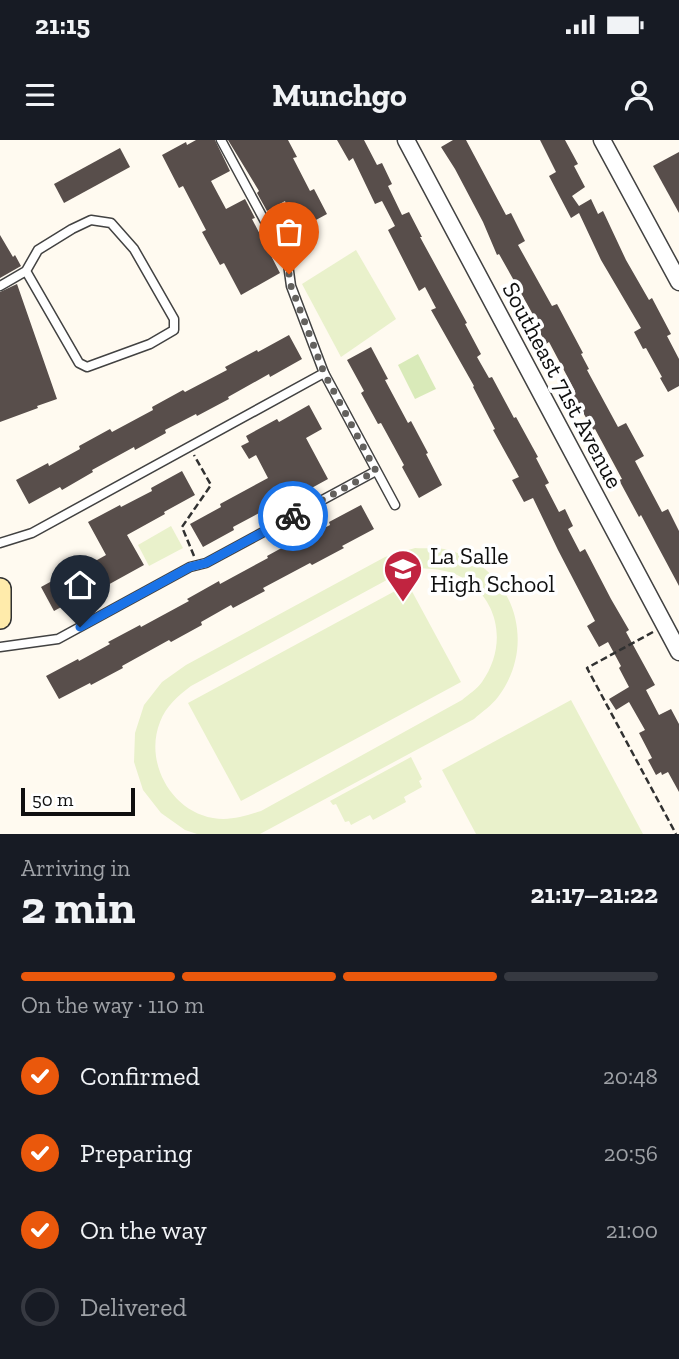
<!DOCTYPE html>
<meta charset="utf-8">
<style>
body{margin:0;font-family:"Zilla Slab",serif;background:#20242c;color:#f1f3f6;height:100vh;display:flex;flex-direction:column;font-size:26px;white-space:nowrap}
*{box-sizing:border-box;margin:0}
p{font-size:23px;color:#9ea1a6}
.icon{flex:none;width:38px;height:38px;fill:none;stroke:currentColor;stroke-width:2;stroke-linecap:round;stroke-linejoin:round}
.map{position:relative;height:694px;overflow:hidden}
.panel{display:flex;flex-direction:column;background:#171b24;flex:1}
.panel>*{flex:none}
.scale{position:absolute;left:21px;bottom:18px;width:114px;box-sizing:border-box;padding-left:7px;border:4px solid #0f0f0f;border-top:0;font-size:19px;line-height:24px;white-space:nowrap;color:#0f0f0f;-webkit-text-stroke:5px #fff;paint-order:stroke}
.pin{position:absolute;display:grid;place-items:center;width:60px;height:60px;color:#fff;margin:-72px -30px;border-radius:50% 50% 50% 0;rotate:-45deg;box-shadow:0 0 7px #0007}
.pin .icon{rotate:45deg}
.courier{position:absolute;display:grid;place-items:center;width:70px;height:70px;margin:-35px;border:5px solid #1a73e8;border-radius:50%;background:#fff;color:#222;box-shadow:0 2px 9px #0007}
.headline em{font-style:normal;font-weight:800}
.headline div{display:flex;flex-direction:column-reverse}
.headline{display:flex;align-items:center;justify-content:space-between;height:119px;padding:0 21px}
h1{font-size:46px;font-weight:800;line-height:52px}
.bar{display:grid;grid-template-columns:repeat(4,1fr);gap:10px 7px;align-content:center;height:84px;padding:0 21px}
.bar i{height:9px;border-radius:5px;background:#363941}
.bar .current{background:#ea580c}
.bar p{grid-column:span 4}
ol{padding:0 21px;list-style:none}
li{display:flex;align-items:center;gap:21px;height:77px}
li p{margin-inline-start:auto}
li .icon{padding:7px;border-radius:50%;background:#ea580c;color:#fff;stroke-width:4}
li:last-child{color:#9ea1a6}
li i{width:38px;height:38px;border:4px solid #363941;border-radius:50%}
.status{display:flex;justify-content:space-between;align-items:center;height:49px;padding:0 35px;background:#171b24;direction:ltr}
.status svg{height:19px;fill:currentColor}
header{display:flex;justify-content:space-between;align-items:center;height:91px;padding:0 21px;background:#171b24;font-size:32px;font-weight:800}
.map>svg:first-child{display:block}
.green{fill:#d9eab9}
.pitch{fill:#e9f1cb;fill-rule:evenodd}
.building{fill:#584e4b}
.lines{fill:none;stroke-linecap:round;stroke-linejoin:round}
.lane-casing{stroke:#424242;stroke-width:11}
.street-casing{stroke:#424242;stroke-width:19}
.secondary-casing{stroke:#313131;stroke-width:24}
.path{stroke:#313131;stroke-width:2.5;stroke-dasharray:7 3.5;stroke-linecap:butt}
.lane{stroke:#fff;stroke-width:8}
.street{stroke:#fff;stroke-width:16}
.secondary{stroke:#ffebab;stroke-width:21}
.done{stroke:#63615e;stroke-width:7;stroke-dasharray:0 12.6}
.route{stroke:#1a73e8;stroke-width:9}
.labels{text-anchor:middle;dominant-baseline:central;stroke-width:7;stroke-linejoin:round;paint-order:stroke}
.street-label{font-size:24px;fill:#0f0f0f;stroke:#fff}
.poi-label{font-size:24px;fill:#0f0f0f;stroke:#fff;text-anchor:start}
</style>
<div class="status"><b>21:15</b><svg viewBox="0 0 49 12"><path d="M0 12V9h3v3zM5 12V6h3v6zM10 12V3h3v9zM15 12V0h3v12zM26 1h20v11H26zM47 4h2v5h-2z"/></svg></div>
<header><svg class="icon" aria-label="menu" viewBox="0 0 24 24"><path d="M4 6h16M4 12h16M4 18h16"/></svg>Munchgo<svg class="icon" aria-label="person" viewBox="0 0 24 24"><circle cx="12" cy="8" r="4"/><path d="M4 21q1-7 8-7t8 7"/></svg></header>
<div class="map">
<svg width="679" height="694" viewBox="0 0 679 694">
<rect width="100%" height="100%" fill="#fffaf0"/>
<path class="green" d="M418,214L436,249L415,259L398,225Z"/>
<g class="pitch">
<path d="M356,110L396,179L341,217L302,144Z"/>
<path d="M171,386L183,408L149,426L138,405Z"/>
<path d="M415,408C425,409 438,407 448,410C513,427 539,503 498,557C492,565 482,572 474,579L260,694H197L185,690L161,673L143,650L134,622L135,593L144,565L162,542L186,525L385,417ZM419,428C436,429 452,430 466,440C501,464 506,508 482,542C477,549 469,554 462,560L261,671C245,676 230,681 213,678C171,671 144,622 160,582C166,566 178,556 191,546L396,435Z"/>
<path d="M408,444L461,542L241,661L188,563Z"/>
<path d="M571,560L643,694H476L442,630Z"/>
<path d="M411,617L422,639L419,641L422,647L404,657L406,662L373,680L370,675L351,685L349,681L345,682L336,664L333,665L330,661Z"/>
</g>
<g class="building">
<path d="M196,0H215L230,31L211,41L226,69L245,59L255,78L252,79L280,133L241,155L224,123L220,125L202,92L206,90L183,46L179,48L162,15L186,2L187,5Z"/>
<path d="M228,0H288L297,17L293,18L310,51L314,49L327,74L303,87L289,62L286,64L285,61L267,71L257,53L259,51Z"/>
<path d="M337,0H364L377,25L382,23L392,44L388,46L402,75L409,72L422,97H420L467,183L465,184L481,214L477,217L489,238L492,237L514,278L516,277L538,317L536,318L549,343L545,345L559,372L565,369L573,386L568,389L580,412L585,409L611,459L629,490L626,492L655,545L646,550L659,575L671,569L679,584V652L668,632L662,635L661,632L656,635L648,620L652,618L639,593L645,590L629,562L616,570L609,559L629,547L619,528L621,526L608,502L599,507L587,486L595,481L558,410L533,358L524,362L512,340L519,337L493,290L495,289L473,247L474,246L431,170L436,168L425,147L419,151L388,90L395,86L382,61L375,64L353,18L349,21Z"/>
<path d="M453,0H466L506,75L511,73L525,101L518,105L552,166L557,164L583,213L581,214L589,229L587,230L618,287L626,283L644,316L635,321L662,372L668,369L679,391V446L641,375L639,377L619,340L622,339L595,289L593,290L572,253L575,251L549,202L546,204L534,181L536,180L499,114L497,115L483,82L455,29L441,7Z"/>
<path d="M540,0H565L578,24L574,26L585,47L572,56L579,66L591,59L598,74L603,71L626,120L649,160L652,158L671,194L667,196L679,219V246L668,252L660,238L662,237L646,208L643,209L634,192L641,188L601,120L579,73L571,78L549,36L556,32Z"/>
<path d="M120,8L130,27L64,63L54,44Z"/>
<path d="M679,12V73L653,26Z"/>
<path d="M0,95L13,117L15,115L21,126L0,138Z"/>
<path d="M17,144L57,259L37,266L38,268L0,282V152Z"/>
<path d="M289,195L302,219L270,237L269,234L228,257L229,259L197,276L196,274L165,290L166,293L135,310L134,307L92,330L93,332L62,350L60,347L29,364L16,340L48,323L49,326L80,309L79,306L110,289L112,292L153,270L152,267L183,250L185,252L227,230L225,227L257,210L258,212Z"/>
<path d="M371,207L388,239L385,240L408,283L411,281L428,313L426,314L442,345L419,358L402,327L404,325L381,283L378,284L361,253L364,251L347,220Z"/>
<path d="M309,265L322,289L306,298L328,339L297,356L295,354L233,387L234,390L203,407L190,384L221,367L220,364L268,338L256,315L249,319L241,306L249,302L246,296L277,279L279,282Z"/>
<path d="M182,331L195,355L164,372L165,374L127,395L144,425L86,457L85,454L54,471L41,447L72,430L74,433L106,415L88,382L120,365L121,367L152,351L151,348Z"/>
<path d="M361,365L374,389L342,406L344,408L312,425L310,423L263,448L265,451L233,468L231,465L201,482L202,485L171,502L169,500L122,526L123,528L91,545L90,543L59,559L46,536L78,519L79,521L110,504L108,502L140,485L141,487L189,461L187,459L219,441L220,444L268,418L267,416L298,399L299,401L330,385L329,382Z"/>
</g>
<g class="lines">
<g class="lane-casing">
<g id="lane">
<path d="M221,0L288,124L291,146L324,233L395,365"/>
<path d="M0,146L26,131L38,110L72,89L91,80L111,83L134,109L174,179V190L150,204L87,227L79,223L26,131"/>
<path d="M0,403L32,393L324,233"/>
<path d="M0,507L58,499L190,427L206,423L376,331"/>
</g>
</g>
<g class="street-casing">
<g id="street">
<path d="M406,0L679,512"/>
<path d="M602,0L679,142"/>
</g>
</g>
<g class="secondary-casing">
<path id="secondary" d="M0,449V478"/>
</g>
<g class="path">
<path d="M194,416L182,387L211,345L194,315"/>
<path d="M653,492L587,528L676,694"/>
</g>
<use href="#lane" class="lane"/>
<use href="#street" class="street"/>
<use href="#secondary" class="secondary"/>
</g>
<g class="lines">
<path class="done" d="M289,134L291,146L324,233L376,331L293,376"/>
<path class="route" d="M80,487L190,427L206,423L293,376"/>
</g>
<defs>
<g id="school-pin" transform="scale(2.0125)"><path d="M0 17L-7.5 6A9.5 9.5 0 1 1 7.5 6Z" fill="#c12440" stroke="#fff"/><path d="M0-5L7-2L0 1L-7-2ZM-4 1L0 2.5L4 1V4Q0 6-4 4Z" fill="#fff"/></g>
</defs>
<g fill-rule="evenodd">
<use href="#school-pin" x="403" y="429"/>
</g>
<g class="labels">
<g class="street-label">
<text transform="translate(563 245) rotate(62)">Southeast 71st Avenue</text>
</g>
<g class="poi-label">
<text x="430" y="415">La Salle<tspan x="430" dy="28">High School</tspan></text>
</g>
</g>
</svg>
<div class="scale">50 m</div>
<div class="pin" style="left:289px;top:134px;background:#ea580c"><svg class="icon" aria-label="bag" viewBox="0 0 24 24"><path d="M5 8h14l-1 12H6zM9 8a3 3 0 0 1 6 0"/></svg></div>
<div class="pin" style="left:80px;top:487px;background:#1f2937"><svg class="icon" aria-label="home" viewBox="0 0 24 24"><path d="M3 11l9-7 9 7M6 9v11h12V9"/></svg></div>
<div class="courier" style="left:293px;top:376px"><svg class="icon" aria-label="bike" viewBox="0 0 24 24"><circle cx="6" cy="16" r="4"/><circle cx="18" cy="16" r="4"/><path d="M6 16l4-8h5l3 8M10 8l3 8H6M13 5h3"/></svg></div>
</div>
<section class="panel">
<div class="headline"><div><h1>2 min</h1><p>Arriving in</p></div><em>21:17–21:22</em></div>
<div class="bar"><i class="current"></i><i class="current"></i><i class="current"></i><i></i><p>On the way · 110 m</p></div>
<ol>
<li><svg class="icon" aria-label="check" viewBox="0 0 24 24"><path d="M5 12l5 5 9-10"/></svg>Confirmed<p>20:48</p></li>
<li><svg class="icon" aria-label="check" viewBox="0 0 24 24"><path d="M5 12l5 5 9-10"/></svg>Preparing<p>20:56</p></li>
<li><svg class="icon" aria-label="check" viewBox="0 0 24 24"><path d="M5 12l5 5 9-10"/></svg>On the way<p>21:00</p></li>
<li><i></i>Delivered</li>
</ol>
</section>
